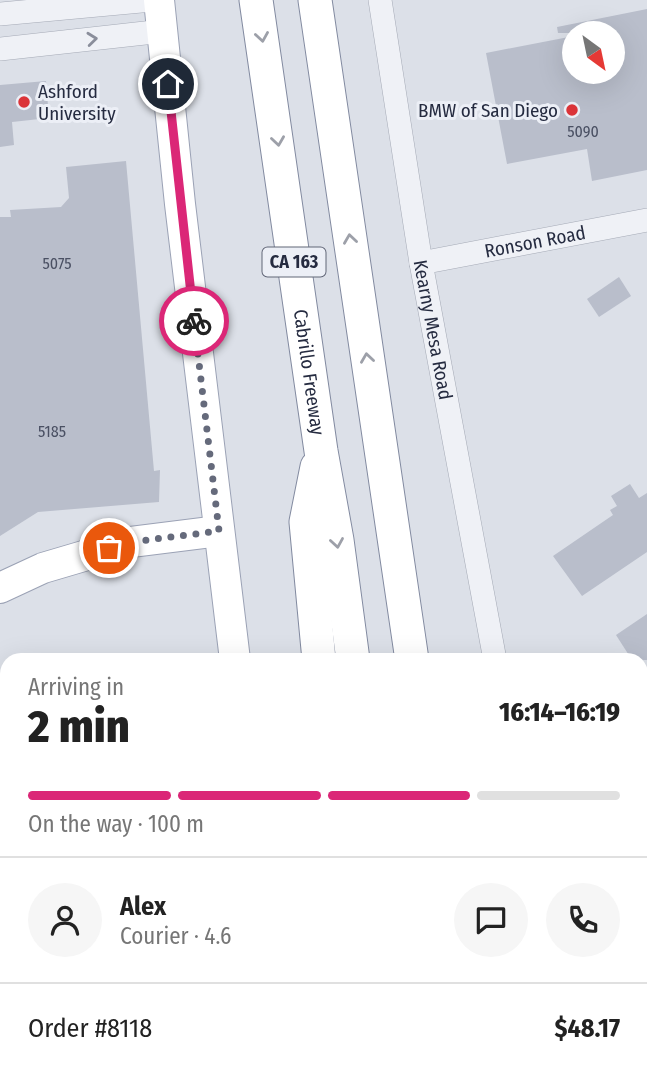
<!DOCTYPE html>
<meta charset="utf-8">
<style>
body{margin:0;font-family:"Fira Sans Condensed",sans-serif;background:#f6f6f6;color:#222;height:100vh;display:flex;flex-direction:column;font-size:26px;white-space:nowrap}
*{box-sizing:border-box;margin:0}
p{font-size:23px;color:#767676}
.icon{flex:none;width:38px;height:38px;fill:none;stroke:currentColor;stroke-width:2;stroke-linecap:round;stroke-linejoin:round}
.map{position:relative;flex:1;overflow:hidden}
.panel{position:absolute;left:0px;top:653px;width:648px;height:436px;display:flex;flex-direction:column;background:#fff;border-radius:21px 21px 0 0;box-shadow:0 7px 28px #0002}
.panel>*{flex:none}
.needle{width:46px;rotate:147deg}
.fabs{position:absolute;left:562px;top:21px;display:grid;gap:14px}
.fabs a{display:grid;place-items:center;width:63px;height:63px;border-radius:50%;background:#fff;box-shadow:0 7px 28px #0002;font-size:35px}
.pin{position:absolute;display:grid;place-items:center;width:60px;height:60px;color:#fff;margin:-30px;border:4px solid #fff;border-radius:50%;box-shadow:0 2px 7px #0007}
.courier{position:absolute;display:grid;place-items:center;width:70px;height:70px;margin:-35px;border:5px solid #db2777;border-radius:50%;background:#fff;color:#222;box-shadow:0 2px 9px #0007}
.head em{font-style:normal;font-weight:800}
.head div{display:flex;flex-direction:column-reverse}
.head{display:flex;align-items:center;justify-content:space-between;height:119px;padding:0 28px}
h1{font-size:46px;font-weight:800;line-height:52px}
.bar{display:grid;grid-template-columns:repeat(4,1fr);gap:10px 7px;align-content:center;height:84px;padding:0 28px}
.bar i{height:9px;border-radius:5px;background:#e0e0e0}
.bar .current{background:#db2777}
.bar p{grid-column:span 4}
.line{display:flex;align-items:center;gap:18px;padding:0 28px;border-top:2px solid #e0e0e0}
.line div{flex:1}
.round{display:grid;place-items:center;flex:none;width:74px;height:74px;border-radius:37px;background:#f6f6f6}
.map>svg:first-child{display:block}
.building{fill:#b9becb}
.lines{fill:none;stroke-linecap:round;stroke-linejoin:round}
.minor-casing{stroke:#a5aab6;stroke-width:24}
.major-casing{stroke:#9ba2b5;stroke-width:32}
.highway-casing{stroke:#828aa0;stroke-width:35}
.minor{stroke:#eff1f6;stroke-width:23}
.major{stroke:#fff;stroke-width:30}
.highway{stroke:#fff;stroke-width:33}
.oneway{stroke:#9da0a9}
.oneway2{stroke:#8a8e9b}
.done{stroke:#656a7b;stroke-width:7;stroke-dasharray:0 12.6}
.route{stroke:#db2777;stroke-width:9}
.poi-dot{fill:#db3439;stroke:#eceff6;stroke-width:2.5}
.labels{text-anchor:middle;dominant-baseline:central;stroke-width:6;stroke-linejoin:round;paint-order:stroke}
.number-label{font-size:16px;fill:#4a5063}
.shield{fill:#eceff6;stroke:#616677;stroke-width:2}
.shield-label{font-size:18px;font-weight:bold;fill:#252b40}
.poi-label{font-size:19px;fill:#252b40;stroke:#eceff6;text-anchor:start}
.street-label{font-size:19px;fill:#252b40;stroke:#eceff6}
</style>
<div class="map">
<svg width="647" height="1087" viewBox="0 0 647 1087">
<rect width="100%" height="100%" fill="#dce0e8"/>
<g class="building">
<path d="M647,9V170L592,181L587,149L507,164L486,53L574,36V72H612V33H558L557,27Z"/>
<path d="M46,81L49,118L12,122L14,145L0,147V85Z"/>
<path d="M126,161L154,471L160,470L159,502L38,512L0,536V217H11L10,210L61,207L69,198L66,167Z"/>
<path d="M619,277L631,296L599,317L587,299Z"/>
<path d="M630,484L639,498L647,493V552L582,596L553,556L613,515L610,510L617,506L611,496Z"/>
<path d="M647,614V660H632L616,635Z"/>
</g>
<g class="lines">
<g class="minor-casing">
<g id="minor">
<path id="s1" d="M380,0L421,263L495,660"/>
<path d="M0,14L152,0"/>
<path d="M0,49L163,31"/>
<path id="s2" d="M421,263L647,220"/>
<path d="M640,956L647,959"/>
<path d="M0,980L7,990"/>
<path d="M0,1036L7,1031"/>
<path d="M68,1082L72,1087"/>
</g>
</g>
<g class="major-casing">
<g id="major">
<path d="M159,0L180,204L235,660"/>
<path d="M0,588L43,568L131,542L219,531"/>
<path d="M156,1087L159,1082"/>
</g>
</g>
<g class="highway-casing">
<g id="highway">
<path id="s3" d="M256,0L321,451L337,540L353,660"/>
<path d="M315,0L412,660"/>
<path d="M317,467L306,522L319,660"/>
<path d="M640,1070L647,1075"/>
<path d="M376,1082L377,1087"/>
<path d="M413,1082L414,1087"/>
<path d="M475,1082L476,1087"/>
<path d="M508,1082V1087"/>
<path d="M273,1087L277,1082"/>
</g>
</g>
<use href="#minor" class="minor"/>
<use href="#major" class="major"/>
<use href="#highway" class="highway"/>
</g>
<defs><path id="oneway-chevron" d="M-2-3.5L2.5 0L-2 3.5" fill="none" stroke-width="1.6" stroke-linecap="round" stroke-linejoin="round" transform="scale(1.75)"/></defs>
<g class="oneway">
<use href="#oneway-chevron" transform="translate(262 37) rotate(81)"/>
<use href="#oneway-chevron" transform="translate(278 141) rotate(82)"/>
<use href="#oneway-chevron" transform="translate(350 239) rotate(-98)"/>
<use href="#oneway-chevron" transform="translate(367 358) rotate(-98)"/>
<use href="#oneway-chevron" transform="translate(337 543) rotate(81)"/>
</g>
<use class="oneway2" href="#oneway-chevron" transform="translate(92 39) rotate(-6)"/>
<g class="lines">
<path class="done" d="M109,548L131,542L219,531L194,321"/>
<path class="route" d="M168,84L194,321"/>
</g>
<g class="poi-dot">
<circle cx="24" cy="102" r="7"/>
<circle cx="572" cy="110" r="7"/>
</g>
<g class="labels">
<g class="number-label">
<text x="583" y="131">5090</text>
<text x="57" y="263">5075</text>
<text x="52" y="431">5185</text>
</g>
<rect class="shield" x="262.5" y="247.5" width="63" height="29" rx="5"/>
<g class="shield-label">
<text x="294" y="262">CA 163</text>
</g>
<g class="poi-label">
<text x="38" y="91">Ashford<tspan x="38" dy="22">University</tspan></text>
<text x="558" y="110" text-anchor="end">BMW of San Diego</text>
</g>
<g class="street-label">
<text stroke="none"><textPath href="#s2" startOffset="116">Ronson Road</textPath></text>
<text stroke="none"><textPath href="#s1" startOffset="334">Kearny Mesa Road</textPath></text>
<text stroke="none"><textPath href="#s3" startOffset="376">Cabrillo Freeway</textPath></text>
</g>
</g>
</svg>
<div class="fabs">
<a><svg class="needle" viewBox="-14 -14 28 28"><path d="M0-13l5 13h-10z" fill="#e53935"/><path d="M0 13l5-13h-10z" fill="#767676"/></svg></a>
</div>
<div class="pin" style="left:109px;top:548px;background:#ea580c"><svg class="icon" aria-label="bag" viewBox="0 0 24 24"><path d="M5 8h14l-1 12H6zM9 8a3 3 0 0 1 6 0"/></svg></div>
<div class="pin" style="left:168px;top:84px;background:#1f2937"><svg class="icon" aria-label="home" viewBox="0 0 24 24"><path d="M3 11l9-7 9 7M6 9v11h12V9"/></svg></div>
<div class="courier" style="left:194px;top:321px"><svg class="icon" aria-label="bike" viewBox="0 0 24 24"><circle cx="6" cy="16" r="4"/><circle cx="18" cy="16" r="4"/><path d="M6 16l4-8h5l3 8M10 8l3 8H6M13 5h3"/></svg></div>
<section class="panel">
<div class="head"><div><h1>2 min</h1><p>Arriving in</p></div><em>16:14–16:19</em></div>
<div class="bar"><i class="current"></i><i class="current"></i><i class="current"></i><i></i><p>On the way · 100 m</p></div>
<div class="line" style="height:126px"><a class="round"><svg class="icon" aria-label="person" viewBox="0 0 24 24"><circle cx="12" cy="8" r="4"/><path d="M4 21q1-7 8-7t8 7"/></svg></a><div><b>Alex</b><p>Courier · 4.6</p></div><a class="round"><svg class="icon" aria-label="chat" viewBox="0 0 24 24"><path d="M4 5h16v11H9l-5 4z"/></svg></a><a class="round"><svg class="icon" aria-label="phone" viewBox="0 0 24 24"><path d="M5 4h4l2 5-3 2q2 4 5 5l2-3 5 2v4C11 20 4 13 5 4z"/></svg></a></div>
<div class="line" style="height:91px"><div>Order #8118</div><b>$48.17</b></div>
</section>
</div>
